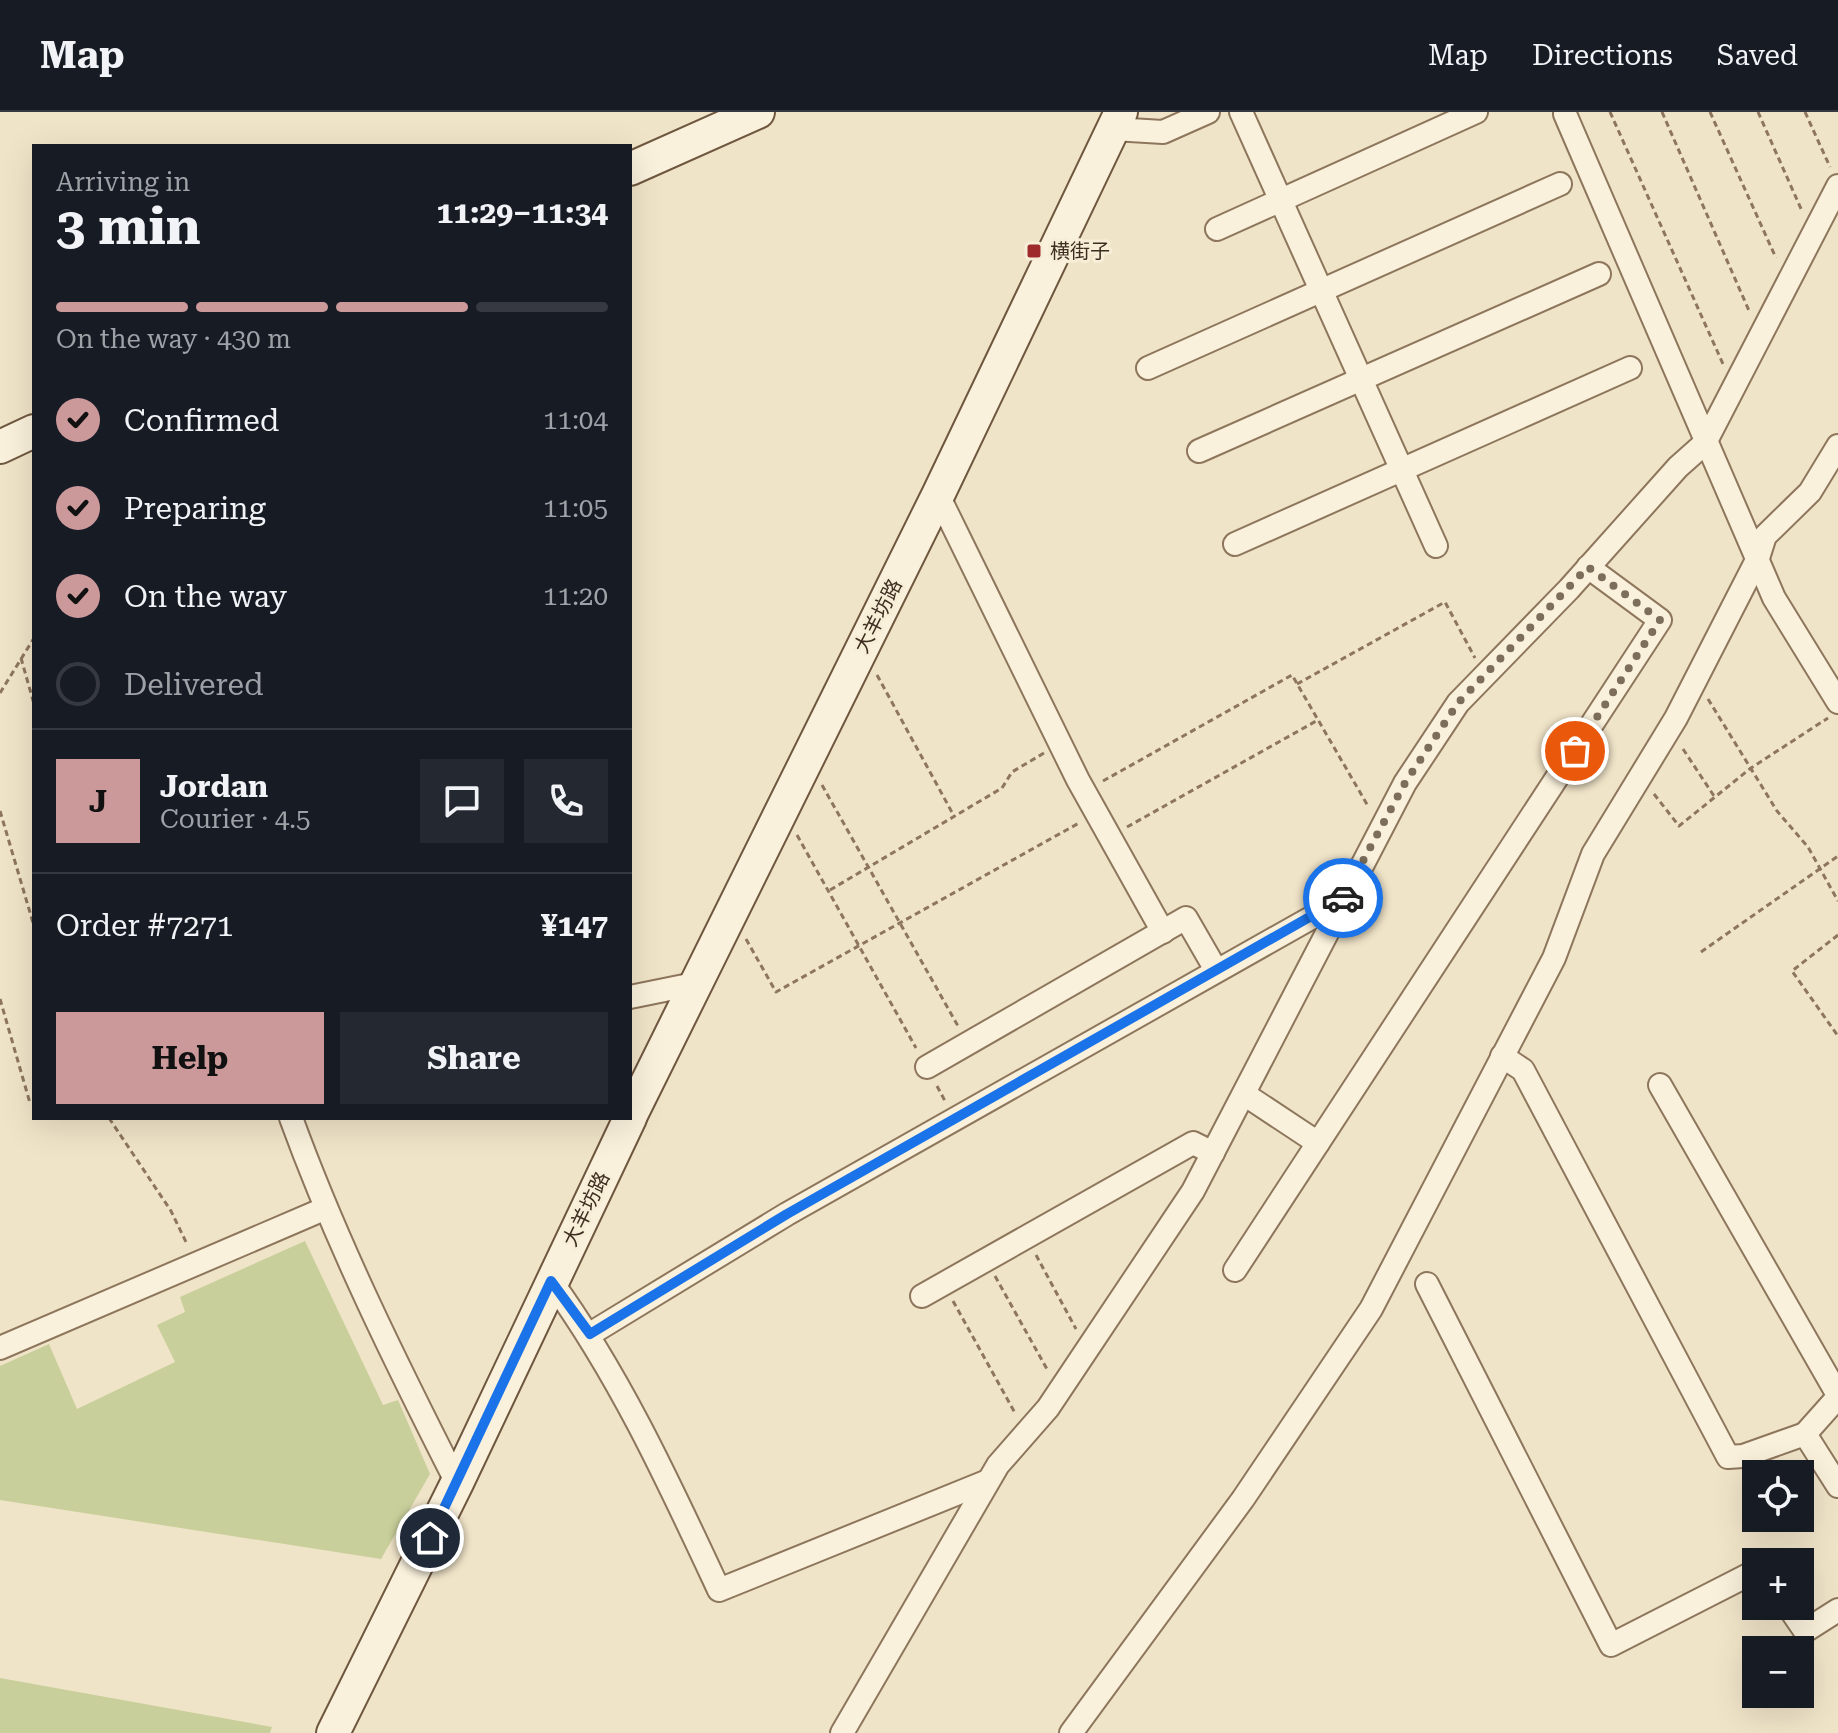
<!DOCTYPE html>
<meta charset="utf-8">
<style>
body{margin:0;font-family:"Roboto Serif","Noto Sans SC",serif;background:#242831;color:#f1f3f6;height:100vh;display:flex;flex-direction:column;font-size:30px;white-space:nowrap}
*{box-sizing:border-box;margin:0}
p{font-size:26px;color:#9ea1a6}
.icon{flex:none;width:44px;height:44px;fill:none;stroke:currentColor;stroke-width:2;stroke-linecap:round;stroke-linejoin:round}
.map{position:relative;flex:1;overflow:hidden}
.sheet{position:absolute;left:32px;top:32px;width:600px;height:976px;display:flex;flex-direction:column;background:#171b24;border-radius:0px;box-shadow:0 8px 32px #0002}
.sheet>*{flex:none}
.fabs{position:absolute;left:1742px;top:1348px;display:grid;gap:16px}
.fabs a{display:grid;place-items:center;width:72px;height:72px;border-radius:0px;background:#171b24;box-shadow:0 8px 32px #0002;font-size:40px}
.pin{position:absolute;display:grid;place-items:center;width:68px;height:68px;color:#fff;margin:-34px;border:4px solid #fff;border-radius:50%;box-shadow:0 2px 8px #0007}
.courier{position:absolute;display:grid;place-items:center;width:80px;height:80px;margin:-40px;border:6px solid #1a73e8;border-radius:50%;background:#fff;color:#222;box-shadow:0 2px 10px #0007}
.overview em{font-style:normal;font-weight:700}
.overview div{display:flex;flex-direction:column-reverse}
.overview{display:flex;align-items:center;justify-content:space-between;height:136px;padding:0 24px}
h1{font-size:52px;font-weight:700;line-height:60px}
.bar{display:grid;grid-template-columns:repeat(4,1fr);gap:12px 8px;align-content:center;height:96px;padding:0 24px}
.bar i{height:10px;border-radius:6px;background:#363941}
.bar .on{background:#cc999b}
.bar p{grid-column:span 4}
.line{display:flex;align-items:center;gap:20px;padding:0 24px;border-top:2px solid #363941}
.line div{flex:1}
.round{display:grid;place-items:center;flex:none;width:84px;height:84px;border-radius:0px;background:#242831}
ol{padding:0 24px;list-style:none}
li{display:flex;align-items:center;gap:24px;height:88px}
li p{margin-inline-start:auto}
li .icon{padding:8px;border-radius:50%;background:#cc999b;color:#111;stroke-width:4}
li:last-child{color:#9ea1a6}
li i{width:44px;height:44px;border:4px solid #363941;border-radius:50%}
.button{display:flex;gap:16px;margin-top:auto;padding:16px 24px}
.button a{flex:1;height:92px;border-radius:0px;background:#cc999b;color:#111;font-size:32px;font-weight:700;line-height:92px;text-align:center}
.button a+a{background:#242831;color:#f1f3f6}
header{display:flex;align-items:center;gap:48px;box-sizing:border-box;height:112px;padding:0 40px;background:#171b24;border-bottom:2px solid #363941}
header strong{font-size:38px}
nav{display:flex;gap:44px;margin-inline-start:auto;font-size:28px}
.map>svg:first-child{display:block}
.green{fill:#c9cf9b}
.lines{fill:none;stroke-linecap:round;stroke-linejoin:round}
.street-casing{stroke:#8d765c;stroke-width:26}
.secondary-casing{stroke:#6f573f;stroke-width:36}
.path{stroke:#8d765c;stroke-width:3;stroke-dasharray:6 4;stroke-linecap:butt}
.street{stroke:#faf1dc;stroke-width:22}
.secondary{stroke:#faf1dc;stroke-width:32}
.done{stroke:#7c6e5b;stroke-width:8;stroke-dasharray:0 14.4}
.route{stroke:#1a73e8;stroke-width:10}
.poi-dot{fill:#9e2a2b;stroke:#f7eed8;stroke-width:3}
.labels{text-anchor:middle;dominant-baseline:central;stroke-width:6;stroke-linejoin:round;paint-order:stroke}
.poi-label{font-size:20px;fill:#3d2e20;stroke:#f7eed8;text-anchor:start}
.street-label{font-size:20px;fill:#3d2e20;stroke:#f7eed8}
</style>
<header>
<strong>Map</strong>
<nav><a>Map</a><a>Directions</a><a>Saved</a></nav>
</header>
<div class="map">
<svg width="1838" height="1621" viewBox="0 0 1838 1621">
<rect width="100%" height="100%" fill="#f0e4c8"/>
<g class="green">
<path d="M305,1129L383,1293L398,1288L430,1362L381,1447L0,1388V1254L49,1232L77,1297L175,1250L157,1213L185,1200L180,1185Z"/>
<path d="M0,1566L272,1615L270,1621H0Z"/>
</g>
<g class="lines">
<g class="street-casing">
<g id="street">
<path d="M1241,0L1436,434"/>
<path d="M1565,2L1774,486L1838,590"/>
<path d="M1113,17L1163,20L1208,0"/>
<path d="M1217,117L1476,0"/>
<path d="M1148,256L1560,72"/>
<path d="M1199,339L1599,162"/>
<path d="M938,383L1078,668L1163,820"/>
<path d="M1235,432L1630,256"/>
<path d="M630,885L694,872"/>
<path d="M1502,944L1523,958L1728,1345L1743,1344L1805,1322L1838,1374"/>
<path d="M927,955L1186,806L1216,858"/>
<path d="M1660,973L1838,1283"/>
<path d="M1244,982L1318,1031"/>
<path d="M291,1006C337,1132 396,1251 457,1371"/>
<path d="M1235,1158L1660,508L1588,455"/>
<path d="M551,1169C620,1264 669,1371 719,1478L988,1369"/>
<path d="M1427,1172L1611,1533L1756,1459"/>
<path d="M922,1184L1193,1031L1213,1041"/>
<path d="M590,1222L787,1102L1341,789"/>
<path d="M0,1236L324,1097"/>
<path d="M1805,1322L1838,1285"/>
<path d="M1788,1494L1805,1519L1838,1498"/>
<path d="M842,1621L998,1353L1048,1296L1193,1079L1405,671L1458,591L1569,477L1678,355L1705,331L1838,74"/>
<path d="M1071,1621L1243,1387L1371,1197L1554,846L1593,742L1676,606L1758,446L1765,424L1810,380L1838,334"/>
</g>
</g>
<g class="secondary-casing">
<g id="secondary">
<path d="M630,57L758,0"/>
<path d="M0,335L34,319"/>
<path d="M630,1005L938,383L1121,0"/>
<path d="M333,1621L457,1371L630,1006"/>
</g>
</g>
<g class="path">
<path d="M1610,0L1723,252"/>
<path d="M1662,0L1750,201"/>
<path d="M1710,0L1776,146"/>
<path d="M1758,0L1802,99"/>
<path d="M1805,0L1830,55"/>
<path d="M21,546L34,592"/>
<path d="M877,563L954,704"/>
<path d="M1297,572L1445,490L1475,546"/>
<path d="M0,581L34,526"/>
<path d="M1708,587L1777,699L1808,735L1838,789"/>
<path d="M1683,637L1714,684"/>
<path d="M1103,669L1292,563L1368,694"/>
<path d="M822,673L958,914"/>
<path d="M1654,682L1679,714L1751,656L1828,606"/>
<path d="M0,699L34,814"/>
<path d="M1127,715L1318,608"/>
<path d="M797,723L916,936"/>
<path d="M830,778L1002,676L1012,660L1044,641"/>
<path d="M1838,823L1792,859L1838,924"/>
<path d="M746,827L776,880L1079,711"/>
<path d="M1701,840L1838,744"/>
<path d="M0,887L30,991"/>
<path d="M937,974L945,989"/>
<path d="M109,1006L171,1099L187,1132"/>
<path d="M1036,1143L1076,1217"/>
<path d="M995,1164L1048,1259"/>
<path d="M953,1189L1015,1301"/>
</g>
<use href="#street" class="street"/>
<use href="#secondary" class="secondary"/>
</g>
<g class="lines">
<path class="done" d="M1343,786L1405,671L1458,591L1588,455L1660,508L1575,639"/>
<path class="route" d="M430,1426L551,1169L590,1222L787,1102L1343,786"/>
</g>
<rect class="poi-dot" x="1026" y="131" width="16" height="16" rx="4"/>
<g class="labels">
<g class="poi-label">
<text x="1050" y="139">横街子</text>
</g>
<g class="street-label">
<text transform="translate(878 504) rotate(-63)">大羊坊路</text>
<text transform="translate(586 1097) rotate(-64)">大羊坊路</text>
</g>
</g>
</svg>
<div class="fabs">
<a><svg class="icon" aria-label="locate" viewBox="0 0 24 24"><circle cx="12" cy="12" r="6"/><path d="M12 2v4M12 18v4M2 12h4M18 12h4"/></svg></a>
<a>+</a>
<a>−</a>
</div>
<div class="pin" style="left:1575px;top:639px;background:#ea580c"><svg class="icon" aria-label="bag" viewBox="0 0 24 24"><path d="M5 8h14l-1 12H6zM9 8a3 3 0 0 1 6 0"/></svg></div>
<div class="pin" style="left:430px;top:1426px;background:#1f2937"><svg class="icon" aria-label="home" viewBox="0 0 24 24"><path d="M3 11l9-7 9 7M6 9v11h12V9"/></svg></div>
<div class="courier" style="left:1343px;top:786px"><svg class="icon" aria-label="car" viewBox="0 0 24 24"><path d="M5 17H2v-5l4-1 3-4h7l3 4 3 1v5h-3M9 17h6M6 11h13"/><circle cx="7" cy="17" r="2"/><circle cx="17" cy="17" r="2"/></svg></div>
<section class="sheet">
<div class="overview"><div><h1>3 min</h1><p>Arriving in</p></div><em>11:29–11:34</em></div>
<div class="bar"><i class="on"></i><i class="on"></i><i class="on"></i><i></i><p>On the way · 430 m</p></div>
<ol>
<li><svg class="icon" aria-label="check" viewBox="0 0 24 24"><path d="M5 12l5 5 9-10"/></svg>Confirmed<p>11:04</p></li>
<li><svg class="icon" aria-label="check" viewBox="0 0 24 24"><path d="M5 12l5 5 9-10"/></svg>Preparing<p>11:05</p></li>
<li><svg class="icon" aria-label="check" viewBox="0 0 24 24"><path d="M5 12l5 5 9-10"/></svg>On the way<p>11:20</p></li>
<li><i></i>Delivered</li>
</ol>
<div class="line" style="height:144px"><b class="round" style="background:#cc999b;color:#111">J</b><div><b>Jordan</b><p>Courier · 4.5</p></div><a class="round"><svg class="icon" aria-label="chat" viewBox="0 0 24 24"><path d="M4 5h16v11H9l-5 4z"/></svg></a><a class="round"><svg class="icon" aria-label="phone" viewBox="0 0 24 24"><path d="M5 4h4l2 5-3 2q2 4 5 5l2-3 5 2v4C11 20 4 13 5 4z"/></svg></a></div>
<div class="line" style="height:104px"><div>Order #7271</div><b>¥147</b></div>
<div class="button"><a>Help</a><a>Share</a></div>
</section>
</div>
